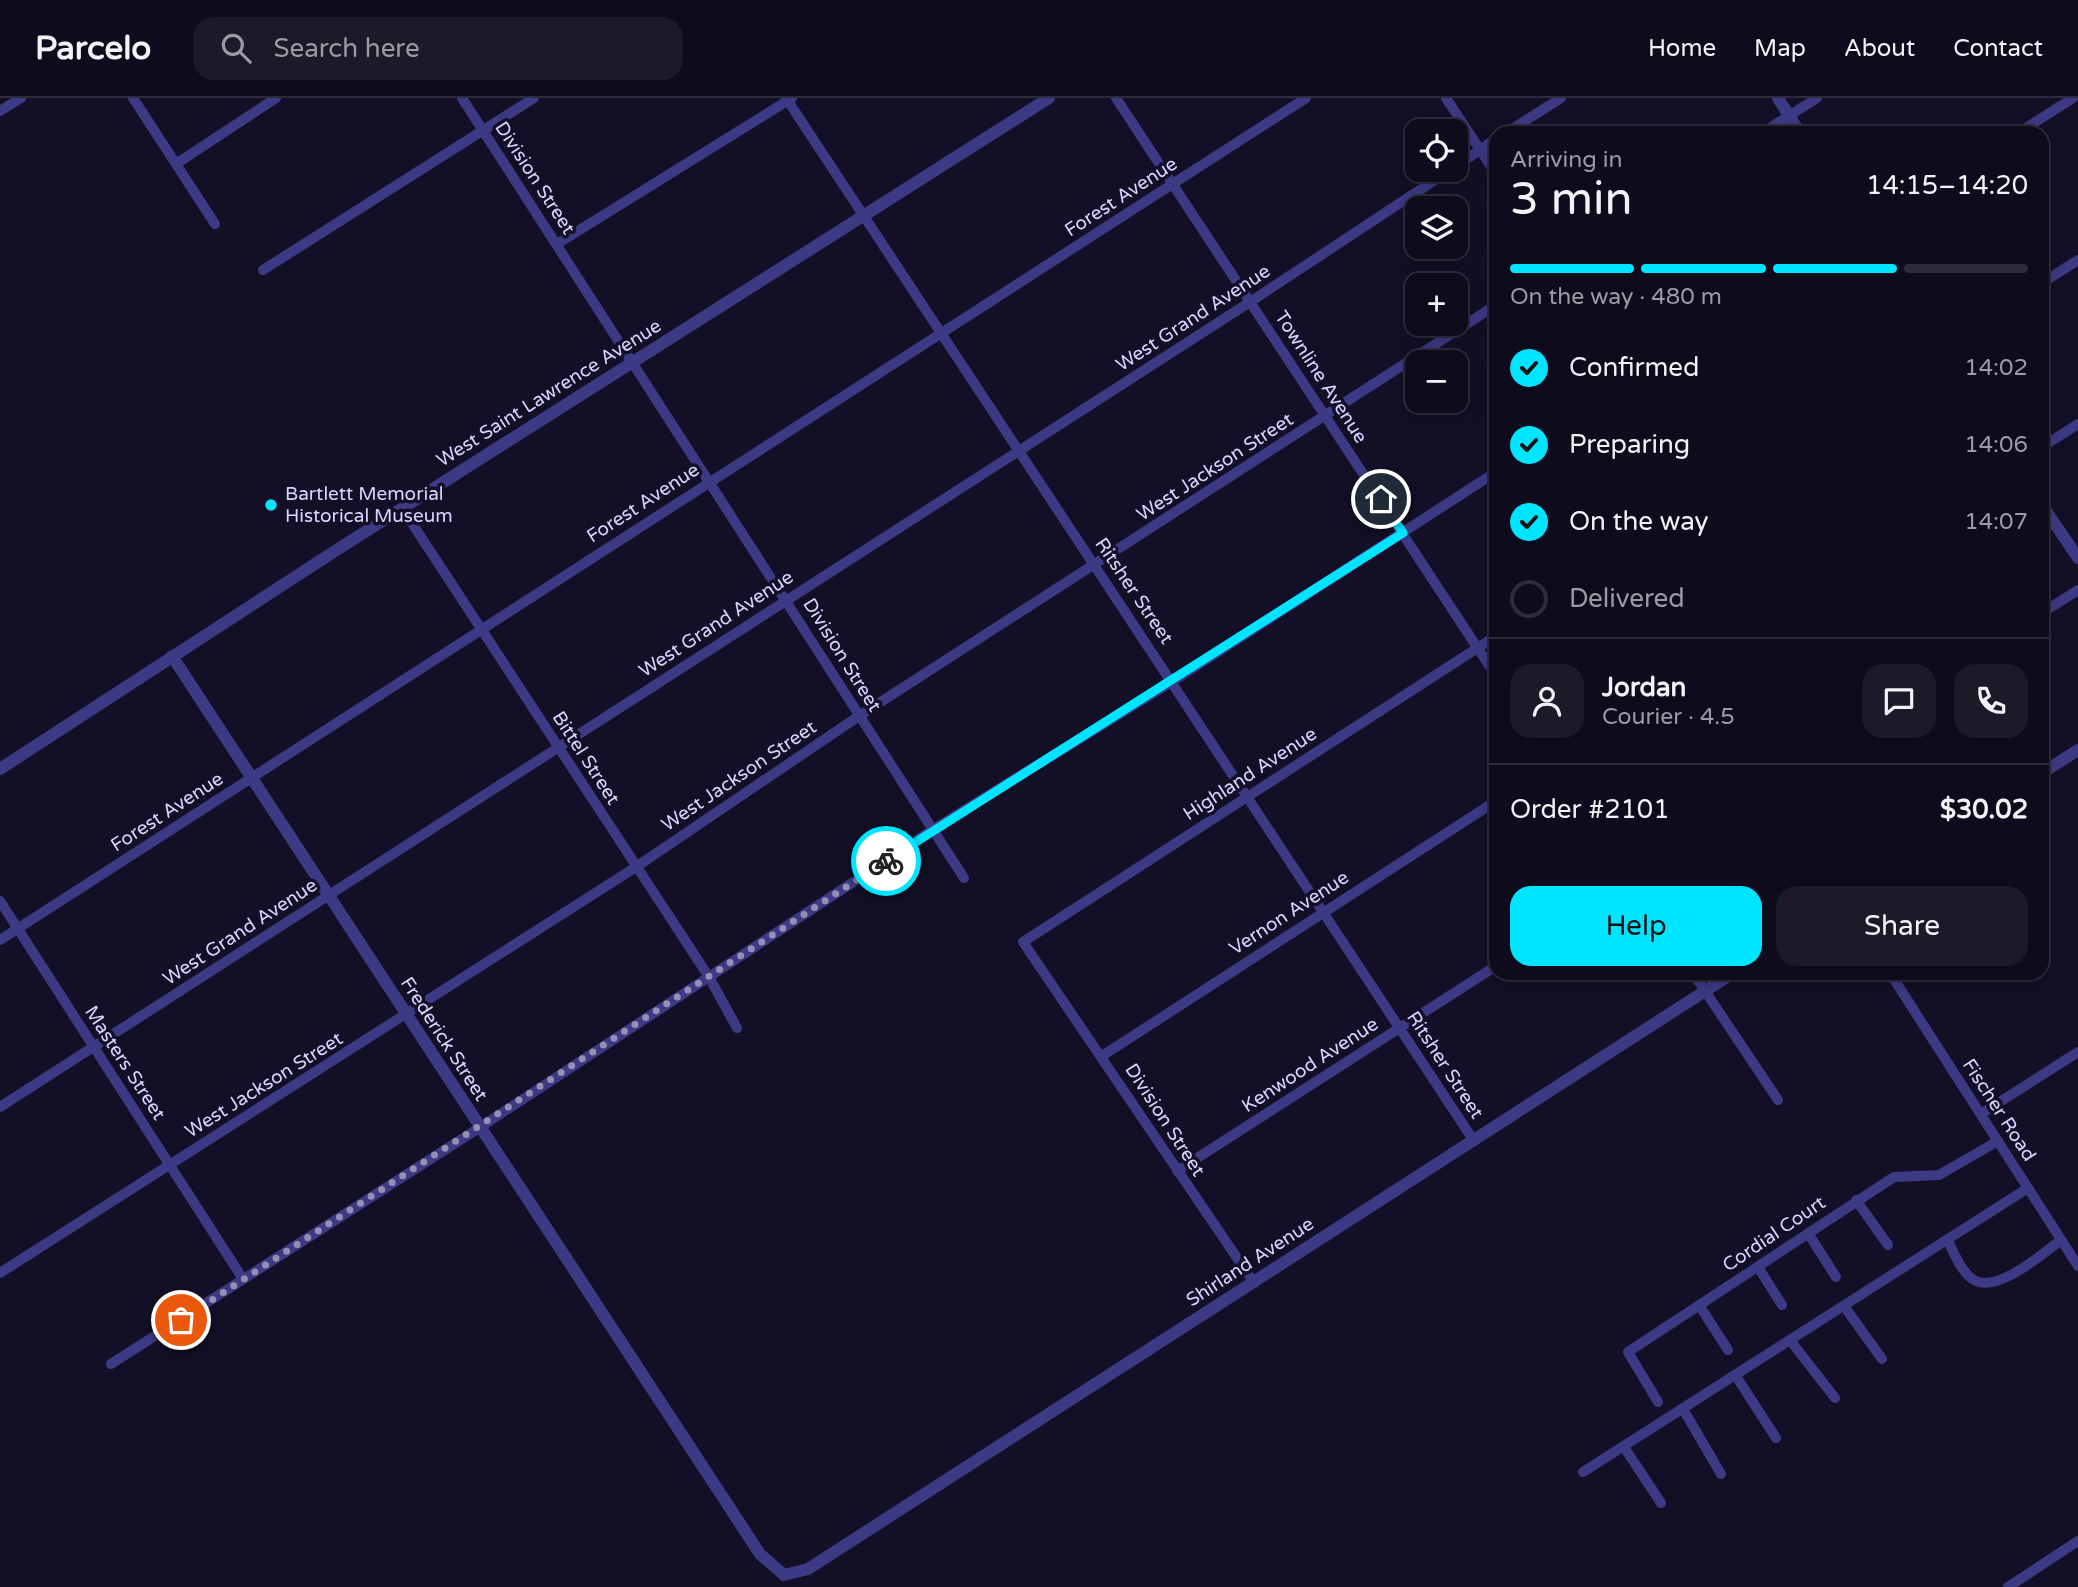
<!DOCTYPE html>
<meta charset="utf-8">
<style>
body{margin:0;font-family:"Varela Round",sans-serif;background:#1c1929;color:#f1f3f6;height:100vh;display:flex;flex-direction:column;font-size:26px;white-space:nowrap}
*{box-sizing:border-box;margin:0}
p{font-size:23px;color:#9b9ba3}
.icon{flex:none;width:38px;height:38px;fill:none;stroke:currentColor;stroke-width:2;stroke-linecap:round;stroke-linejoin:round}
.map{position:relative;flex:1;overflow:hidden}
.panel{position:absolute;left:1489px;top:28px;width:560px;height:854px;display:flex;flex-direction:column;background:#0e0b1c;border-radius:21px;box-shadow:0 4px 18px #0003,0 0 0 2px #2e2b3b}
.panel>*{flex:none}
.buttons{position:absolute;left:1405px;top:21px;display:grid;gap:14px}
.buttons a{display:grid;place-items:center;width:63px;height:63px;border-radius:14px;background:#0e0b1c;box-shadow:0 4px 18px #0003,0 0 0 2px #2e2b3b;font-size:35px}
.pin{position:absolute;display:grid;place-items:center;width:60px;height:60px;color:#fff;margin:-30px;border:4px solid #fff;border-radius:50%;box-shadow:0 2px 7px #0007}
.courier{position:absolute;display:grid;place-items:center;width:70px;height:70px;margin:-35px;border:5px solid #00e5ff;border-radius:50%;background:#fff;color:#222;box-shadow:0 2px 9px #0007}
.head em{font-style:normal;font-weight:600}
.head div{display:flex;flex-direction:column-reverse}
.head{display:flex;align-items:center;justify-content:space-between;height:119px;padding:0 21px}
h1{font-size:46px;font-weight:600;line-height:52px}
.bar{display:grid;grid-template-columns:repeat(4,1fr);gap:10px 7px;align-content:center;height:84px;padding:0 21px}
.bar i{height:9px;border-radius:5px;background:#2e2b3b}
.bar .current{background:#00e5ff}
.bar p{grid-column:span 4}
.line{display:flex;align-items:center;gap:18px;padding:0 21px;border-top:2px solid #2e2b3b}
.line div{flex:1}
.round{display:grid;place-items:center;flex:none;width:74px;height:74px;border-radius:21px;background:#1c1929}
ol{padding:0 21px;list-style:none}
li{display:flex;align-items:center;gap:21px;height:77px}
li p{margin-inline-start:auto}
li .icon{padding:7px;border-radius:50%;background:#00e5ff;color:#111;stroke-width:4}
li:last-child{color:#9b9ba3}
li i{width:38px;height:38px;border:4px solid #2e2b3b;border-radius:50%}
.primary-button{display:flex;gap:14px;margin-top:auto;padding:14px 21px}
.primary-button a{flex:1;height:80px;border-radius:21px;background:#00e5ff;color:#111;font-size:28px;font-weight:600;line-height:80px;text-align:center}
.primary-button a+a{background:#1c1929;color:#f1f3f6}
header{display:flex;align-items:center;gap:42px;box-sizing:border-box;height:98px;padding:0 35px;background:#0e0b1c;border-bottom:2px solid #2e2b3b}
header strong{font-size:33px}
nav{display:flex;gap:38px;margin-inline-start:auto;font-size:24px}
.search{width:490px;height:63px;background:#1c1929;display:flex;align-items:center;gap:18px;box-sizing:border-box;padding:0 24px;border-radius:21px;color:#9b9ba3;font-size:26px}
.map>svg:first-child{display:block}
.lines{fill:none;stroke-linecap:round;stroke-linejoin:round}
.minor{stroke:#3d3a85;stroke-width:10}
.tertiary{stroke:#3d3a85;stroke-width:12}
.done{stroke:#948fb3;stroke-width:7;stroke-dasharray:0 12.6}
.route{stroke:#00e5ff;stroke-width:9}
.poi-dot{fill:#00e5ff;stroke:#130f26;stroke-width:2.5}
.labels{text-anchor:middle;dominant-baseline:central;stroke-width:7;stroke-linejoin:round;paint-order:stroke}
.street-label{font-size:19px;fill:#d9d4ff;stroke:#130f26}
.poi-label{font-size:19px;fill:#d9d4ff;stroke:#130f26;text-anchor:start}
</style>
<header>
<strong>Parcelo</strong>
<div class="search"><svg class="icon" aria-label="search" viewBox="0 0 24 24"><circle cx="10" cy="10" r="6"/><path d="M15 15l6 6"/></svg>Search here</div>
<nav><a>Home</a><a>Map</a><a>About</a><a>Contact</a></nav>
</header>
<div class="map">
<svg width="2078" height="1489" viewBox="0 0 2078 1489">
<rect width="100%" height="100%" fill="#130f26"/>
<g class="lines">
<g class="minor">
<path d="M133,0L215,126"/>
<path d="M462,0L964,780"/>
<path d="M786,0L1474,1043"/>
<path d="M1116,0L1496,578"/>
<path d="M1446,0L1496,76"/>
<path d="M0,13L21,0"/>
<path d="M1506,35L1561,0"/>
<path d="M1762,35L1817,0"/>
<path d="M2018,35L2073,0"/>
<path d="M176,66L276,0"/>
<path d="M1456,68L1496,41"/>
<path d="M557,146L792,0"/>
<path d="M263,172L534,0"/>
<path d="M2042,185L2078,162"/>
<path d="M2042,349L2078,326"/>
<path d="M402,410L709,879L737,930"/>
<path d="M2042,515L2078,492"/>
<path d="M0,803L243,1181"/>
<path d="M0,842L1306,0"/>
<path d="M1693,875L1778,1002"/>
<path d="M1890,875L2078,1168"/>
<path d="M1102,958L1496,703"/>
<path d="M0,1009L1250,204L1450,72"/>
<path d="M1981,1016L2078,954"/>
<path d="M1177,1073L1496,868"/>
<path d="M1856,1102L1888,1147"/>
<path d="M1808,1135L1836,1179"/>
<path d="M1948,1143C1954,1155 1960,1171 1971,1180C1994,1199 2042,1156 2061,1142"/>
<path d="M1758,1169L1782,1207"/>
<path d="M0,1175L636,769L859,618L1496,207"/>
<path d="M1254,1185L1023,844L1496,538"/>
<path d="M1699,1207L1728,1252"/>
<path d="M1844,1208L1882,1261"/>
<path d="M1790,1242L1835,1300"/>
<path d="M111,1266L479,1030L934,731L1173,583L1496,374"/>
<path d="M1736,1278L1776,1340"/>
<path d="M1658,1304L1628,1254L1894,1079L1939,1077L1998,1043"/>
<path d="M1683,1311L1721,1376"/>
<path d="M1624,1349L1661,1405"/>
<path d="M1583,1374L2028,1090"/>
<path d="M2008,1489L2078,1443"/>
</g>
<g class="tertiary">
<path d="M1778,0L1800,35"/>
<path d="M2042,407L2078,460"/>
<path d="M172,558L760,1456L784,1477L808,1471L1733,875"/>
<path d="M0,671L335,453L1049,0"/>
<path d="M2042,675L2078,652"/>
</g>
</g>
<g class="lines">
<path class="done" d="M181,1222L886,763"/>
<path class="route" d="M886,763L1403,435L1381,401"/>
</g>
<circle class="poi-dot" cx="271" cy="407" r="7"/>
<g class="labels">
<g class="street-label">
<text transform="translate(535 80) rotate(57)">Division Street</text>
<text transform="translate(1121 99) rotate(-33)">Forest Avenue</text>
<text transform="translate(1193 220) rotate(-33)">West Grand Avenue</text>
<text transform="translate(1321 279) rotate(57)">Townline Avenue</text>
<text transform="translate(549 295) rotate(-32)">West Saint Lawrence Avenue</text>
<text transform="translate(1215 369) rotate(-33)">West Jackson Street</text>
<text transform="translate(643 405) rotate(-33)">Forest Avenue</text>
<text transform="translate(1134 493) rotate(56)">Ritsher Street</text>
<text transform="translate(716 526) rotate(-33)">West Grand Avenue</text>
<text transform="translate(842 557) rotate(58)">Division Street</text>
<text transform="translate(586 660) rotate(57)">Bittel Street</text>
<text transform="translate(1250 676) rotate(-33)">Highland Avenue</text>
<text transform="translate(739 678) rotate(-34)">West Jackson Street</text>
<text transform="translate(167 714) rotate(-33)">Forest Avenue</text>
<text transform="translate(1289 815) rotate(-33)">Vernon Avenue</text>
<text transform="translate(240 834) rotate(-33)">West Grand Avenue</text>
<text transform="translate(444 941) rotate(57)">Frederick Street</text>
<text transform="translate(125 965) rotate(57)">Masters Street</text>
<text transform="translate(1310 967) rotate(-33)">Kenwood Avenue</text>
<text transform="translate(1445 967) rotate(57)">Ritsher Street</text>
<text transform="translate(264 987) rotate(-32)">West Jackson Street</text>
<text transform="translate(1999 1012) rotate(57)">Fischer Road</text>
<text transform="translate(1165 1022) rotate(57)">Division Street</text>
<text transform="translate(1774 1136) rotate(-34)">Cordial Court</text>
<text transform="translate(1250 1164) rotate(-33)">Shirland Avenue</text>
</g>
<g class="poi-label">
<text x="285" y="396">Bartlett Memorial<tspan x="285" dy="22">Historical Museum</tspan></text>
</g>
</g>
</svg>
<div class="buttons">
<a><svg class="icon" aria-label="locate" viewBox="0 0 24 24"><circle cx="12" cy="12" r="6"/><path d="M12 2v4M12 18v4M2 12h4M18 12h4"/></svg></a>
<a><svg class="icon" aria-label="layers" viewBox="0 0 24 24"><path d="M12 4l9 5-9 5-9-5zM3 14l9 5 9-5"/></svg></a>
<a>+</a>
<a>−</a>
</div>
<div class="pin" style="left:181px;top:1222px;background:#ea580c"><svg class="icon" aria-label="bag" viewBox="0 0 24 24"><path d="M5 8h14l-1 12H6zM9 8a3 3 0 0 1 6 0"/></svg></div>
<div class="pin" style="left:1381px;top:401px;background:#1f2937"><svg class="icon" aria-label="home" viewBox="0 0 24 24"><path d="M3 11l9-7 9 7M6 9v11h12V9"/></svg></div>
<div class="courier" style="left:886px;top:763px"><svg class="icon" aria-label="bike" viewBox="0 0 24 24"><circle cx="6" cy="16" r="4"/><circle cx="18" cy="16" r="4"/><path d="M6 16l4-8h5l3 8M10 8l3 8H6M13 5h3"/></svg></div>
<section class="panel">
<div class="head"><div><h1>3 min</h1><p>Arriving in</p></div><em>14:15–14:20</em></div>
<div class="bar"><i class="current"></i><i class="current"></i><i class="current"></i><i></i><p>On the way · 480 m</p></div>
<ol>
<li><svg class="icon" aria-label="check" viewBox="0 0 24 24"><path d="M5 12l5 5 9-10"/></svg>Confirmed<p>14:02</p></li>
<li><svg class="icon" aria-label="check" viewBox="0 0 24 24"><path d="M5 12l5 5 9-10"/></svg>Preparing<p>14:06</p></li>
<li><svg class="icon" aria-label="check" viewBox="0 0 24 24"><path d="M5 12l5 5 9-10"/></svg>On the way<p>14:07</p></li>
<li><i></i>Delivered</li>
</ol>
<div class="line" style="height:126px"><a class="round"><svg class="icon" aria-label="person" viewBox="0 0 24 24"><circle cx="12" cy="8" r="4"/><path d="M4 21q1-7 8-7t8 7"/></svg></a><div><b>Jordan</b><p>Courier · 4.5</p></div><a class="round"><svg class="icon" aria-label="chat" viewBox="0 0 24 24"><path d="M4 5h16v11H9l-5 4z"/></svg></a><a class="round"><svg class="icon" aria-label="phone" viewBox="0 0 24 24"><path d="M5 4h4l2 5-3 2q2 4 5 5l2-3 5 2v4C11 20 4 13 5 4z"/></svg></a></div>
<div class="line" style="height:91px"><div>Order #2101</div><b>$30.02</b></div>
<div class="primary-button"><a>Help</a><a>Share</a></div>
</section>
</div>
